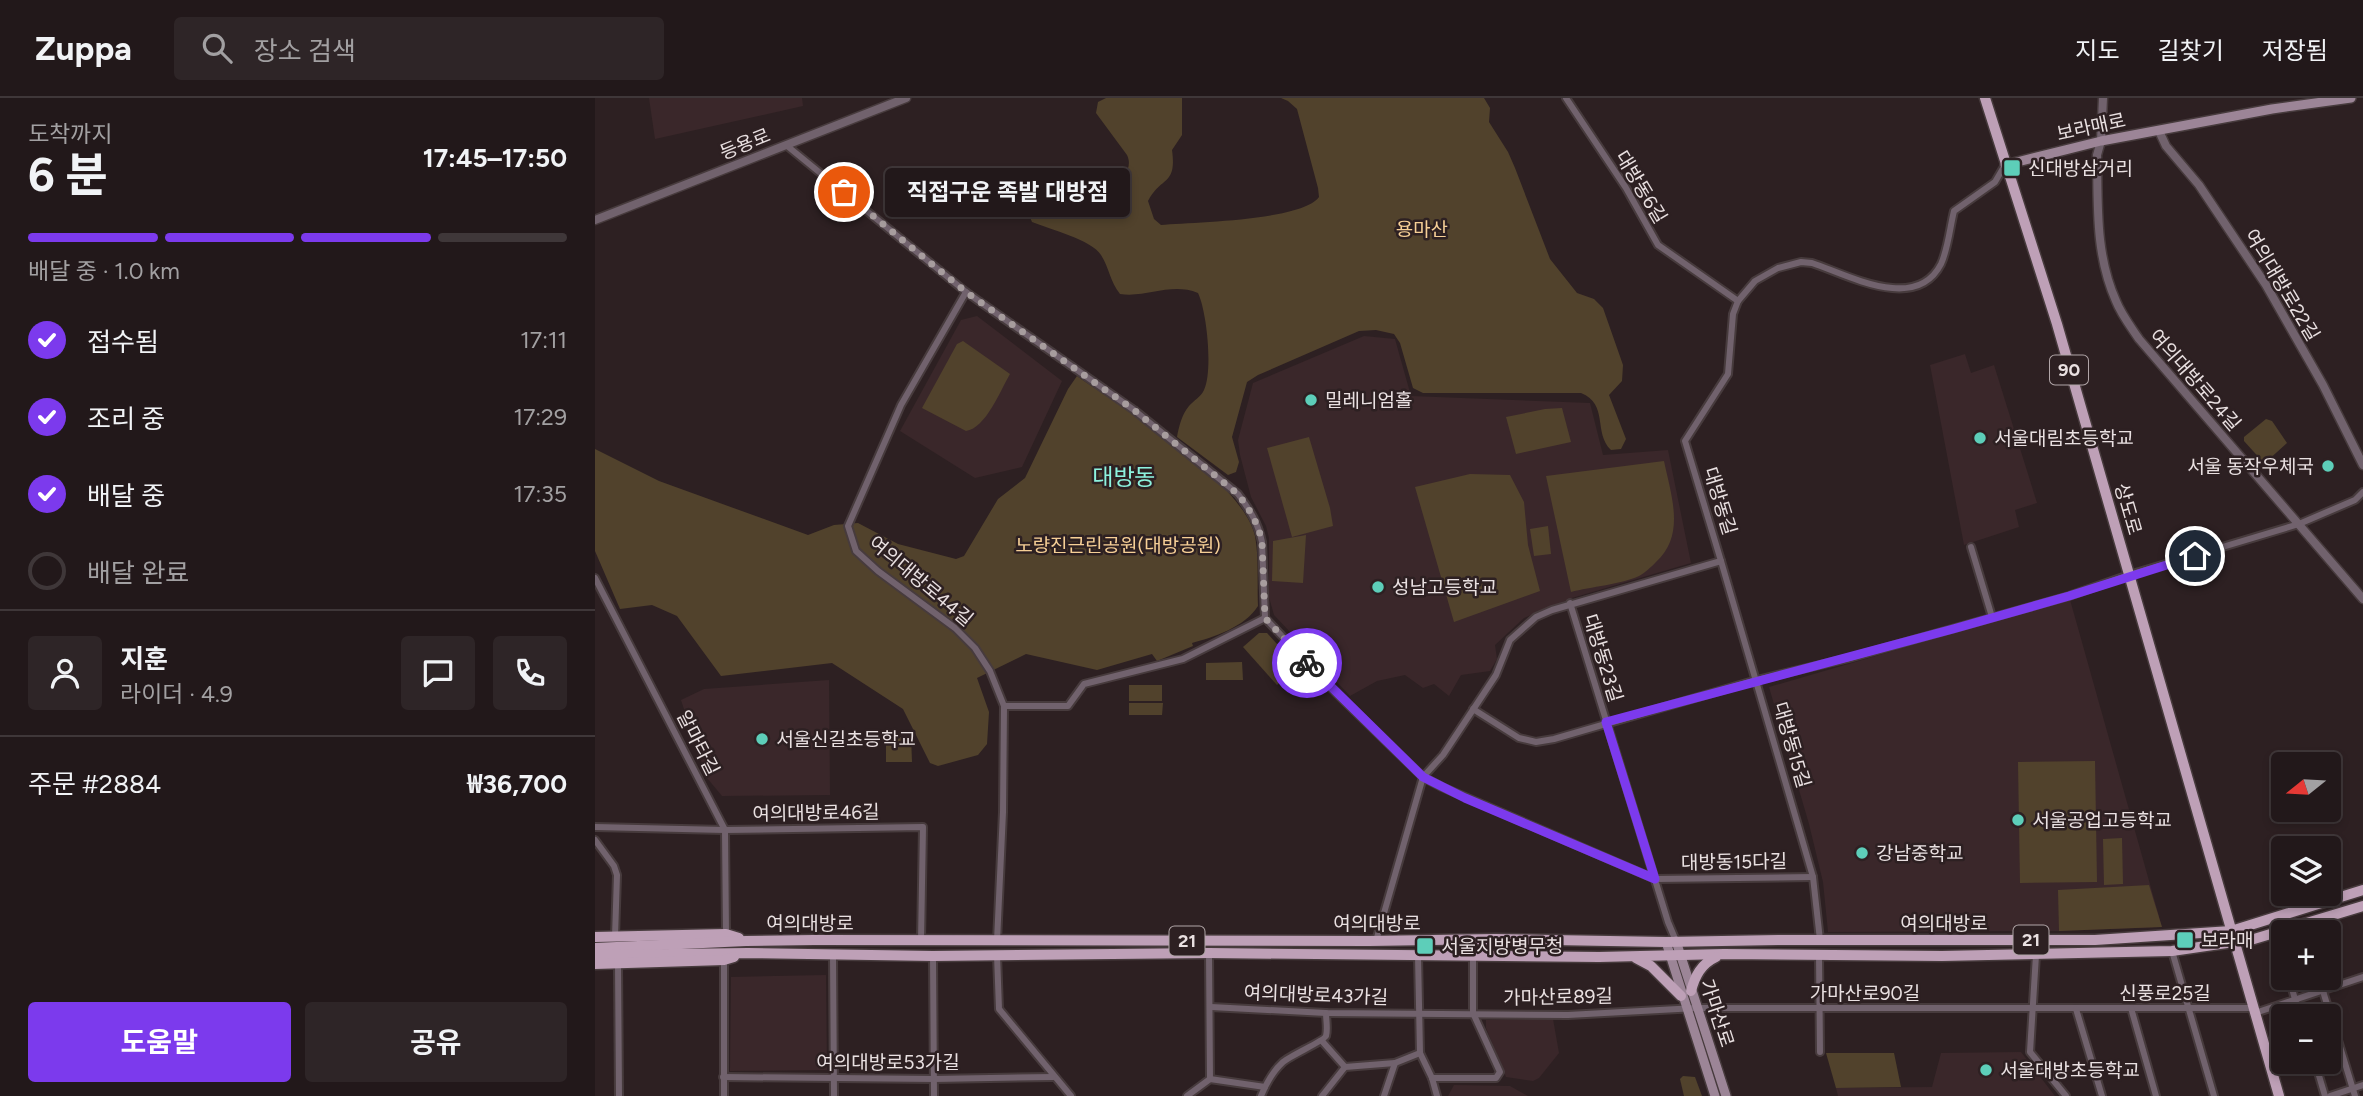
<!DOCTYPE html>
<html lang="ko">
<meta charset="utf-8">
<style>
body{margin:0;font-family:Figtree,"Noto Sans KR",sans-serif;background:#2e2527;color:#f1f3f6;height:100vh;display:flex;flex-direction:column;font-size:26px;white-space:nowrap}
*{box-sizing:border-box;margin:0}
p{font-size:23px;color:#a2a0a2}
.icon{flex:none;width:38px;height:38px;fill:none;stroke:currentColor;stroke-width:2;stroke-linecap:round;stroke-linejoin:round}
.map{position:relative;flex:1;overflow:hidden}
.drawer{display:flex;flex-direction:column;background:#22181a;width:595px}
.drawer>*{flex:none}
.needle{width:46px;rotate:252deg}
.fabs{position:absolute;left:1676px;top:654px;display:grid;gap:14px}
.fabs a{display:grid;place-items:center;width:70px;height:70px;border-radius:7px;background:#22181a;box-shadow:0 4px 10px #0003,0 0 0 2px #3f3739;font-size:35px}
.pin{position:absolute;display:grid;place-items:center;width:60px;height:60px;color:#fff;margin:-30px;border:4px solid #fff;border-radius:50%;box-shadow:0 2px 7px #0007}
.courier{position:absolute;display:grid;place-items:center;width:70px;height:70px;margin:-35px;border:5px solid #7c3aed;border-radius:50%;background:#fff;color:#222;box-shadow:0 2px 9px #0007}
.bubble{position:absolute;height:49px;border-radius:7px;background:#22181a;box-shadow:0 4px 10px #0003,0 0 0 2px #3f3739;font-size:23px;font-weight:700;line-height:49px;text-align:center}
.headline em{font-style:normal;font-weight:700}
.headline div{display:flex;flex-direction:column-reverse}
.headline{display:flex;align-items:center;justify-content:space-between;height:119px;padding:0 28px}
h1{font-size:46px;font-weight:700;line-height:52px}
.bar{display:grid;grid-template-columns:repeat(4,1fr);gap:10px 7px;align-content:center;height:84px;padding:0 28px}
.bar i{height:9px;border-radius:5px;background:#3f3739}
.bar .active{background:#7c3aed}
.bar p{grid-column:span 4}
.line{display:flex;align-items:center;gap:18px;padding:0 28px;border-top:2px solid #3f3739}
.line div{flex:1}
.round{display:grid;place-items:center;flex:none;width:74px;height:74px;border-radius:7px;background:#2e2527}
ol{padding:0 28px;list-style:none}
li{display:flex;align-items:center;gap:21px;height:77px}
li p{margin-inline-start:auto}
li .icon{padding:7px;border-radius:50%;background:#7c3aed;color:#fff;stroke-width:4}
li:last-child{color:#a2a0a2}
li i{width:38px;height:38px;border:4px solid #3f3739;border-radius:50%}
.action{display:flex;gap:14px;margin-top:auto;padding:14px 28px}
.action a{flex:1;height:80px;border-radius:7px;background:#7c3aed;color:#fff;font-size:28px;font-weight:700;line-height:80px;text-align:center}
.action a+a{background:#2e2527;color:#f1f3f6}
header{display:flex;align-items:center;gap:42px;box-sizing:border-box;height:98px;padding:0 35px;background:#22181a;border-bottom:2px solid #3f3739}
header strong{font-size:33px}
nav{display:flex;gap:38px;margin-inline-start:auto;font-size:24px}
.search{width:490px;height:63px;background:#2e2527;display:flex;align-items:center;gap:18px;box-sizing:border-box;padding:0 24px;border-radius:7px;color:#a2a0a2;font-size:26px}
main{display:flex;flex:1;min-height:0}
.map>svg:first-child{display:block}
.built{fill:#3a272a}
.green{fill:#51422c}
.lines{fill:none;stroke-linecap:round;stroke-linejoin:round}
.minor-casing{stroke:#473b3d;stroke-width:10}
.tertiary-casing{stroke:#473b3d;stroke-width:11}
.secondary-casing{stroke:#473b3d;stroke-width:12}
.primary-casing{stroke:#473b3d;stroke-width:13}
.minor{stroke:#71626d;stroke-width:6}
.tertiary{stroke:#71626d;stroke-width:8}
.secondary{stroke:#9c8597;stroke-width:9}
.primary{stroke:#bea0b7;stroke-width:10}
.done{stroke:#a79d9e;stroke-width:7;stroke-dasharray:0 12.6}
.route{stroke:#7c3aed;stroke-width:9}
.poi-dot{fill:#5dceb9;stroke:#2d2022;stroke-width:2.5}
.labels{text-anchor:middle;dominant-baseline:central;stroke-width:5;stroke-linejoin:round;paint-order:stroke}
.shield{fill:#2d2022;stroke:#b1a6a8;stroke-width:2}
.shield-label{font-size:18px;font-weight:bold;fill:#e9e0e1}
.street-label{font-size:19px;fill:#e9e0e1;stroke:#2d2022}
.poi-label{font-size:19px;fill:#e9e0e1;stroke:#2d2022;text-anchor:start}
.park-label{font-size:19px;fill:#f6cf96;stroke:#2d2022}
.quarter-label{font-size:23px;fill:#8df2de;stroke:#2d2022}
</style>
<header>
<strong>Zuppa</strong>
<div class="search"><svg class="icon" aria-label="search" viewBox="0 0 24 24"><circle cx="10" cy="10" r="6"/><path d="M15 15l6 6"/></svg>장소 검색</div>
<nav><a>지도</a><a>길찾기</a><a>저장됨</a></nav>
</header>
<main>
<section class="drawer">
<div class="headline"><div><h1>6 분</h1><p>도착까지</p></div><em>17:45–17:50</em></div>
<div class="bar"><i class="active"></i><i class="active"></i><i class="active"></i><i></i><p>배달 중 · 1.0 km</p></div>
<ol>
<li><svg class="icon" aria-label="check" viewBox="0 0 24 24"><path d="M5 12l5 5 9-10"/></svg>접수됨<p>17:11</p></li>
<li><svg class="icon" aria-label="check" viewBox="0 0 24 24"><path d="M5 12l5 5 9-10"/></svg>조리 중<p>17:29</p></li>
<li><svg class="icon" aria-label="check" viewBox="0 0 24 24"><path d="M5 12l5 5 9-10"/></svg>배달 중<p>17:35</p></li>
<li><i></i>배달 완료</li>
</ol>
<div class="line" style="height:126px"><a class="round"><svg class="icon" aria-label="person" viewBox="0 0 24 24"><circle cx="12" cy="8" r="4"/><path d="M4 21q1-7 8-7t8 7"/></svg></a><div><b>지훈</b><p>라이더 · 4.9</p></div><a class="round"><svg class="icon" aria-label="chat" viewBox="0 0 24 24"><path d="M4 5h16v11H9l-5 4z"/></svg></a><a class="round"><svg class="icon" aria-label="phone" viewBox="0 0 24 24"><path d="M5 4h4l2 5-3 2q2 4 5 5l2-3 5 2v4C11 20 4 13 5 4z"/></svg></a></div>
<div class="line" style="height:91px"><div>주문 #2884</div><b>₩36,700</b></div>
<div class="action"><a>도움말</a><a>공유</a></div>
</section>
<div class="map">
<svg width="1768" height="998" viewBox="0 0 1768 998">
<rect width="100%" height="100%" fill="#2d2022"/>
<g class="built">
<path d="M54,0H207L208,8L60,41Z"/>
<path d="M382,218L467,283L427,369L380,380L305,333L366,222Z"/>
<path d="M769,238L800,241L816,298L995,305L1008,357L1073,352L1096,465L977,500L929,520L900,547L902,561L895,573L866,577L854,598L839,586L828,590L810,577L782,583L755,598L679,517L674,499V440L671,428L656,399L645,357L643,342L658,285Z"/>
<path d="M1370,256L1376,275L1399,267L1442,405L1420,412L1424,429L1369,447L1335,267Z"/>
<path d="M1474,498L1567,829L1464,833L1233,834L1228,784L1214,726L1174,589L1356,536Z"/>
<path d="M234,582L235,697L127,698L112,680L86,602L109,591Z"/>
<path d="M231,877L232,972L135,973L136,879Z"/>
<path d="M958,921L964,955L944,980L938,983L911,979L891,930V922Z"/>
<path d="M1426,954L1460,998H1243L1241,990L1337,989L1346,955Z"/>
<path d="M859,987L915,988L933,998H853Z"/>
</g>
<g class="green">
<path d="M511,0H587V37L577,52C582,88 566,78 553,103L559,121L566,127C598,124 706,123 724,99L723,90L702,11L693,3L686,0H889L895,10L894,24L913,54L920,70L955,161L982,195L999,201L1008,210L1028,267L1027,283L1014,297L1031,341L1026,351L1016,352C998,335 1014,306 986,295H828L818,290L805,245L799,236L781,232L764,233L663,277L652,284L637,339L644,364L641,374L633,377L582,339C584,328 587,316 594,308C598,303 606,299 609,292C618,273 612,214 603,195C576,184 552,200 525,196C515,184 514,169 506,157C497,142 454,131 437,124L434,117L438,109L487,75H494L517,85C529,79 538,70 532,57L501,15L503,4Z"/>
<path d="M368,243L415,276C405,293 391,330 371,333L327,310L362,246Z"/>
<path d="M482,278C528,310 648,384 660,438C664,459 662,487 663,508C650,529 619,539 597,545L598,548L562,563L557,556L502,572L431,556L382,580L394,614L392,646L383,657L343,668L335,665L308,611L237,565L126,578L82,518L57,507L25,511L0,453V351L64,383L213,437L239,427L263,425L303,446L361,461L369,458L403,401L430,380L473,291Z"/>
<path d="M967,310L976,344L921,356L911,319L950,311Z"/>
<path d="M1671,321L1677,323L1692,345L1671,364H1668L1649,343V339Z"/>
<path d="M714,339L735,410L738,428L697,439L672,350Z"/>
<path d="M1069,363C1076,397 1091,437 1061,464C1056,469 1050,475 1044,478C1027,486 995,489 976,494L951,378Z"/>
<path d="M875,376L915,377L929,404L933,447L945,493L859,524L820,389Z"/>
<path d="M953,428L956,456L939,458L935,431Z"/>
<path d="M711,437L708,485L677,483L678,443Z"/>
<path d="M664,535H672L702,568L682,587L648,549Z"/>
<path d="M647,564L648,582H611V565Z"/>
<rect x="534" y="587" width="33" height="16"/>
<path d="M534,605H568L567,617H534Z"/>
<path d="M291,639H316L317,664H291Z"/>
<path d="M1500,663L1502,784L1425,785L1423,664Z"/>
<path d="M1527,740L1528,786L1509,787L1508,741Z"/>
<path d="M1554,787L1567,829L1464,833L1463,792Z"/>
<path d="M1231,955H1299L1306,989L1241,990Z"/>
<path d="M1088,978L1100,979L1107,998H1089L1085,981Z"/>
</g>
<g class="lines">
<g class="minor-casing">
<g id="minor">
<path d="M971,0L1031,90L1063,147L1143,203"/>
<path d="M191,47L371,194L539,312L643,396C655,412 663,425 667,444L670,520L734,588L828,679L847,689L1060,781L1218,779"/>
<path d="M371,194L306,307L253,428L261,453L283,473L360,530L380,550L395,573L409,608L408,714L402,843"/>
<path d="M1376,449L1397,519"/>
<path d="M1126,463L1218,779L1225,842"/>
<path d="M0,480L130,732L131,836"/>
<path d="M975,505L1073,824L1081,843"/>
<path d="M409,608H473L489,586L588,561L670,520"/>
<path d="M878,611L924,640L941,644L959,641L1162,582L1254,560L1474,498L1534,477L1704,426L1760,402L1768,394"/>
<path d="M0,729L130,732L328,729L326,843"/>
<path d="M0,742L19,768L22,777L20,839"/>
<path d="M1680,835L1689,863"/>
<path d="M781,843L828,679L848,657L901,577L915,542L941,519L957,512L1126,463L1090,343L1133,276L1138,216L1143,203L1160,183L1183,170L1206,164L1217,165C1253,177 1321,215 1346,166C1353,151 1355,129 1359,113L1400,84L1410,67"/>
<path d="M1577,853L1619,998"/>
<path d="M1224,856L1225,954"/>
<path d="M238,857L239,998"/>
<path d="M402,857L404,911L476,998"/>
<path d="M823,857L825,955L837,980L842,998"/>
<path d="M1441,857L1435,954L1471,998"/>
<path d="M338,858L339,998"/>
<path d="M129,862V998"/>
<path d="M23,865L24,998"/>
<path d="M1694,880L1705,919"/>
<path d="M1724,880L1760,998"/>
<path d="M616,909L731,915L973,917L1101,910H1658"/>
<path d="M1536,910L1561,998"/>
<path d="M1481,911L1507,998"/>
<path d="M1660,915L1768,879"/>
<path d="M727,943L750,969"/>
<path d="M1720,964L1730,998"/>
<path d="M128,979L339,981L458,979"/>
<path d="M837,980H901L905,974L878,915V858"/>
<path d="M615,981L670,989"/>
<path d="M592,998L615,981L614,855"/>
<path d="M666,998C671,986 678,973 688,964C696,957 729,943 731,938C733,931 731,922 731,915"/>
<path d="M727,998L750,969L800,965"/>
<path d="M789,998L800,965L825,955"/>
<path d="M1735,998L1768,987"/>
</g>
</g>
<g class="tertiary-casing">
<g id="tertiary">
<path d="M1508,0L1506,43L1502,57C1503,107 1500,156 1521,203C1526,216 1536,229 1544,241L1768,501"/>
<path d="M1564,33L1571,48L1604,87L1671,187L1728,287L1768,367"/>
<path d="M0,122L311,0"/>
</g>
</g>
<g class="secondary-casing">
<g id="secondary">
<path d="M1410,67L1506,43L1677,11L1756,0"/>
<path d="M1081,843L1131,998"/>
<path d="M1071,844L1120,998"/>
</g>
</g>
<g class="primary-casing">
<g id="primary">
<path d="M1390,0L1462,226L1684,998"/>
<path d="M0,839L131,836L144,840"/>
<path d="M0,850L151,843L219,842L774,843L900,841L1071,844L1183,842H1500L1636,833L1768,792"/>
<path d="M0,857L153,855L338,858L614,855L1004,859L1129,856L1347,858L1577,853L1659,841L1768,808"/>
<path d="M1041,860L1056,868L1086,898"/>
<path d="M0,866L129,862L139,859"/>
<path d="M1096,893C1100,878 1106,866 1121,859"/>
</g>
</g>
<use href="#minor" class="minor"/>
<use href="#tertiary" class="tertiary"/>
<use href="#secondary" class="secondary"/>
<use href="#primary" class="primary"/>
</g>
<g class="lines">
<path class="done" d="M249,94L371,194L539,312L643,396C655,412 663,425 667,444L670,520L712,565"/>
<path class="route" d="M712,565L828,679L870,700L1060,781L1011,624L1358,531L1474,498L1600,458"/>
</g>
<g class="poi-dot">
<rect x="1408" y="61" width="18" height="18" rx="3.5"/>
<circle cx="716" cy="302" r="7"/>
<circle cx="1385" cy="340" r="7"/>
<circle cx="1733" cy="368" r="7"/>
<circle cx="783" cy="489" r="7"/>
<circle cx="167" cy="641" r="7"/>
<circle cx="1423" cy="722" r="7"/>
<circle cx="1267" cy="755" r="7"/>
<rect x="1581" y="833" width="18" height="18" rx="3.5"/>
<rect x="821" y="839" width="18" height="18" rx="3.5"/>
<circle cx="1391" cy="972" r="7"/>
</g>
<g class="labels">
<g class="shield">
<rect x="1455" y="257.5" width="38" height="29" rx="5"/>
<rect x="1418.5" y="827.5" width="35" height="29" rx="5"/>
<rect x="574.5" y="828.5" width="35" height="29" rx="5"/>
</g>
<g class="shield-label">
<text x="1474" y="272">90</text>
<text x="1436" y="842">21</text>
<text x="592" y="843">21</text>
</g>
<g class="street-label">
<text transform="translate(1496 29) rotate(-12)">보라매로</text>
<text transform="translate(150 46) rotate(-22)">등용로</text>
<text transform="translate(1046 89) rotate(59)">대방동6길</text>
<text transform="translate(1687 187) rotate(59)">여의대방로22길</text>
<text transform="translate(1600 282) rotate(49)">여의대방로24길</text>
<text transform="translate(1125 403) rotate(73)">대방동길</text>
<text transform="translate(1533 411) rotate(74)">상도로</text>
<text transform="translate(326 483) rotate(40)">여의대방로44길</text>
<text transform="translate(1008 560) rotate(73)">대방동23길</text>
<text transform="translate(103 645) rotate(63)">알마타길</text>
<text transform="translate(1197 647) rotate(74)">대방동15길</text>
<text transform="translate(221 715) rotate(-1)">여의대방로46길</text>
<text transform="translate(1139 764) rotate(-1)">대방동15다길</text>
<text x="215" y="825">여의대방로</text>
<text x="782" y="825">여의대방로</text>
<text x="1349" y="825">여의대방로</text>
<text x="1270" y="895">가마산로90길</text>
<text x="1570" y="895">신풍로25길</text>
<text transform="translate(721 897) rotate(2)">여의대방로43가길</text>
<text transform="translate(963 899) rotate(-1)">가마산로89길</text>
<text transform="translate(1122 915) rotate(72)">가마산로</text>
<text x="293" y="964">여의대방로53가길</text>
</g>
<g class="poi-label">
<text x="1433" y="70">신대방삼거리</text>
<text x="730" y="302">밀레니엄홀</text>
<text x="1399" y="340">서울대림초등학교</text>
<text x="1719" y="368" text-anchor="end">서울 동작우체국</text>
<text x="797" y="489">성남고등학교</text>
<text x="181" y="641">서울신길초등학교</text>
<text x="1437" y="722">서울공업고등학교</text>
<text x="1281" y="755">강남중학교</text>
<text x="1606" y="842">보라매</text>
<text x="846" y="848">서울지방병무청</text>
<text x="1405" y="972">서울대방초등학교</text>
</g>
<g class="park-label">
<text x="827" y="131">용마산</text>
<text x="523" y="447">노량진근린공원(대방공원)</text>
</g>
<g class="quarter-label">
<text x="529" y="379">대방동</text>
</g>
</g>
</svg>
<div class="fabs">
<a><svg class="needle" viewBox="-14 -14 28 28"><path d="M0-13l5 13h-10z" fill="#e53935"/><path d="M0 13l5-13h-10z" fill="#a2a0a2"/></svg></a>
<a><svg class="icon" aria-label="layers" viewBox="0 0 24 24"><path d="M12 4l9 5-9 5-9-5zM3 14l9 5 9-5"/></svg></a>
<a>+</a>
<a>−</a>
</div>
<div class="pin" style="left:249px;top:94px;background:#ea580c"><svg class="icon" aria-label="bag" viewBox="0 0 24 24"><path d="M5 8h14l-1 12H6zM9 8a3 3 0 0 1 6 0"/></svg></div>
<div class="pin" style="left:1600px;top:458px;background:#1f2937"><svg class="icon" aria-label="home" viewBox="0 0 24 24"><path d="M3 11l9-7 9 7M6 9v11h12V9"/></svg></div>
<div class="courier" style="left:712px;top:565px"><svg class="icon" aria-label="bike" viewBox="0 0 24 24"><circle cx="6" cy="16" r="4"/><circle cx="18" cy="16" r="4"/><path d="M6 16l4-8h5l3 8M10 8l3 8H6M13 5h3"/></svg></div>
<div class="bubble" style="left:290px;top:70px;width:245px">직접구운 족발 대방점</div>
</div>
</main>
